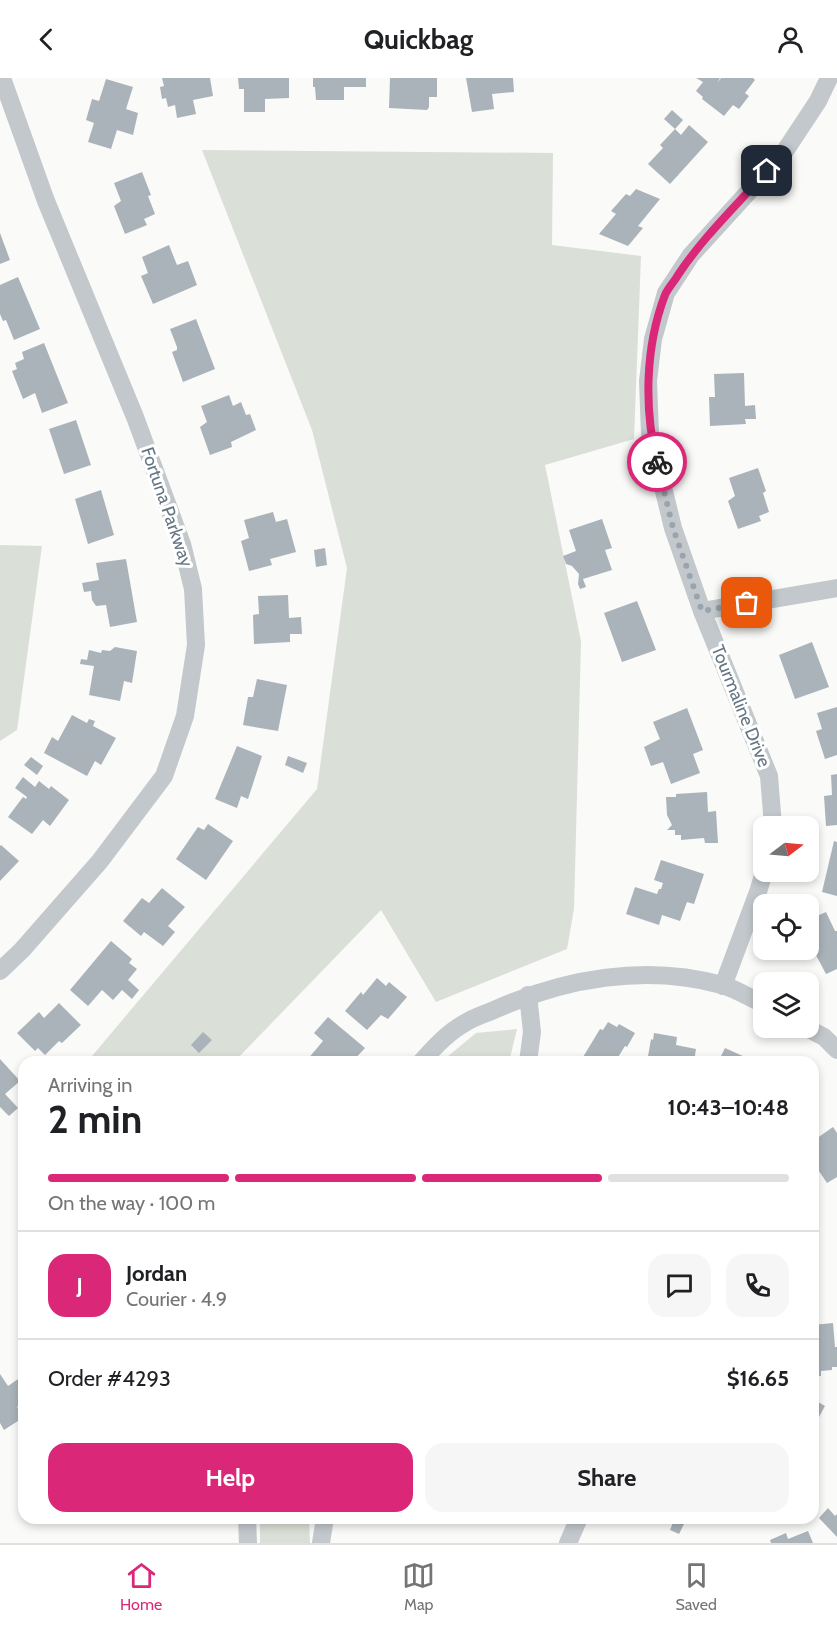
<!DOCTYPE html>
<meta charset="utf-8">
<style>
body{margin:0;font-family:Cabin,sans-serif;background:#f6f6f6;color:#202124;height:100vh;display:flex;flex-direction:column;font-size:22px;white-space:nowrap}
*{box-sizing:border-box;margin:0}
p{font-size:20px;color:#757577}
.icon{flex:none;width:33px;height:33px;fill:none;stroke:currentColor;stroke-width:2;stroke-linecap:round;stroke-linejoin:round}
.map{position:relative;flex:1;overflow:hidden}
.sheet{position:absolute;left:18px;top:978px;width:801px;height:468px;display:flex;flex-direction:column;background:#fff;border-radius:18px;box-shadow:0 3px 9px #0003}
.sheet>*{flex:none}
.needle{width:39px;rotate:74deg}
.controls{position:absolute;left:753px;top:738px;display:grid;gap:12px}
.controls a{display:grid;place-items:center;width:66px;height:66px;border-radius:12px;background:#fff;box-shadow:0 3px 9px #0003;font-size:30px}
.pin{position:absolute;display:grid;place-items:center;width:51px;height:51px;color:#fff;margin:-26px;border-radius:12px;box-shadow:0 3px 9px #0006}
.courier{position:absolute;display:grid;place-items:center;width:60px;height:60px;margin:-30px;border:4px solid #db2777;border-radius:50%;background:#fff;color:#222;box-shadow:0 2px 8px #0007}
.overview em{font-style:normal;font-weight:700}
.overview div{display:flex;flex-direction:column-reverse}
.overview{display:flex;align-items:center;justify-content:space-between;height:102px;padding:0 30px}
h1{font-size:39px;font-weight:700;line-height:45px}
.bar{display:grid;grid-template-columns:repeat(4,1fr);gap:9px 6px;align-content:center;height:72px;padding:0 30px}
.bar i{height:8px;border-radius:4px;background:#e0e0e0}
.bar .on{background:#db2777}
.bar p{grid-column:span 4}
.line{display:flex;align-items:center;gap:15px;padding:0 30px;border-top:2px solid #e0e0e0}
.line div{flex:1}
.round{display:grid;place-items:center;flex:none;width:63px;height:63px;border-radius:18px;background:#f6f6f6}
.primary-button{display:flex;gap:12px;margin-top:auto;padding:12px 30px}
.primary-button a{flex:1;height:69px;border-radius:18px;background:#db2777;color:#fff;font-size:24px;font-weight:700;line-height:69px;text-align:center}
.primary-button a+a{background:#f6f6f6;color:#202124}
header{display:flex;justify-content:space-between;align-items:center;height:78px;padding:0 30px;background:#fff;font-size:27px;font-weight:700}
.menu{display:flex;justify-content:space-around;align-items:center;height:84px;border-top:2px solid #e0e0e0;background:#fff;font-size:16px;color:#757577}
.menu a{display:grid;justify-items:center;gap:3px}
.menu .on{color:#db2777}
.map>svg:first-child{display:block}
.green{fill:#dadfd7}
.building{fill:#aab3b9}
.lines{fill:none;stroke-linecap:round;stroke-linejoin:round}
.minor{stroke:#c3c8cc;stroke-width:18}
.done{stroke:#99a4ac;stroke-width:6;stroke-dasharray:0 10.8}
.route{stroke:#db2777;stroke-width:8}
.labels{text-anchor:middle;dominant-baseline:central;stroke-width:6;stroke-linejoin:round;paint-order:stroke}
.street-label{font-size:18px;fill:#657683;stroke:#fff}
</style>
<header><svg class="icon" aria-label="back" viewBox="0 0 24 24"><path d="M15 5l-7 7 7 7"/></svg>Quickbag<svg class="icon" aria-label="person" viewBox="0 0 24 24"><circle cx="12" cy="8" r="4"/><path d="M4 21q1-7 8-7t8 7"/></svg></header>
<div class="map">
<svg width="837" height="1465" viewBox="0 0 837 1465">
<rect width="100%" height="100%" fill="#fafaf8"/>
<g class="green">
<path d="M202,72L553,75L552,167L641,178L634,361L545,387L581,563L574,831L567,871L436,924L381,832L234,984H87L317,711L347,490L312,352Z"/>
<path d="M0,467L42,468L17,652L0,663Z"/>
<path d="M517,951L509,984H441L476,955Z"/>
<path d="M260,1440H309L310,1465H260Z"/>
</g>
<g class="building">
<path d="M162,0H210L213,18L193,22L196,36L177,40L175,27L168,29L166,20L162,21L160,9L164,8Z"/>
<path d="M238,0H289V20L265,21V34H244V11H239Z"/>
<path d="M313,0H366V9H344V22H316L315,9H313Z"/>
<path d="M390,0H437V19H429V29L427,32L389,30Z"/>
<path d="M466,0H513L514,14L492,16L494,31L472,34Z"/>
<path d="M696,0H720L717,5L721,0H753L755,2L745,15L749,18L739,31L733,27L724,38L702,21L703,19L696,13L703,4Z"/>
<path d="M106,1L133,9L126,31L138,35L133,57L117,52L111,71L88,64L94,45L86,42L92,21L99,23Z"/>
<path d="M672,32L683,42L675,51L664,41Z"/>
<path d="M689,47L708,64L670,106L648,86L663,70L660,67L675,51L681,57Z"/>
<path d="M142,94L151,117L148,118L155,136L144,141L147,147L125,156L114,128L121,123L114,105Z"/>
<path d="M636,111L660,121L638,148L643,150L628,168L599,156L616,136L611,133L626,116L630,118Z"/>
<path d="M0,155L10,182L0,186Z"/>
<path d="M169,167L177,187L188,183L197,207L153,226L141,198L148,195L142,179Z"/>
<path d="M18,199L40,251L14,262L6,242L3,243L0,236V207Z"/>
<path d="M196,241L215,291L183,304L172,274L177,272V269L170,251Z"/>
<path d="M44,265L68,325L42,335L35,315L23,321L12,293L17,291L15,285L24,281L22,274Z"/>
<path d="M744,295L745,328L755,327L756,341H745L746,346L710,348L709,319H715L714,296Z"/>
<path d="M229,317L233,328L241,324L246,337L250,336L256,352L231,364L232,369L210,377L200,349L207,344L201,328Z"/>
<path d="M76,342L91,387L64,396L49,351Z"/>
<path d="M758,390L766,413L763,415L769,434L759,438L761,443L738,451L728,423L735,418L729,400Z"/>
<path d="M101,412L114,457L88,466L75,421Z"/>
<path d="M273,434L276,444L287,441L296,474L270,481L272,487L249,493L241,463L249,460L244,442Z"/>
<path d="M602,441L612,470L605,472L612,492L583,501L586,509L580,511L578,506L579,496L572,488L566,486L563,478L576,473L569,452Z"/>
<path d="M325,470L327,487L316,489L314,472Z"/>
<path d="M126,481L137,544L110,549L106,527L96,528L92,522L91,513L84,514L82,505L99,502L96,485Z"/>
<path d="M288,517L289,540L301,539L302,556H290V564L254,566L253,537L259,536L258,518Z"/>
<path d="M637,523L656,572L622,584L604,535Z"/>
<path d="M812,564L829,609L795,621L779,577Z"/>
<path d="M115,569L137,573L132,605L124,603L120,623L89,617L94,588L80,586L81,581L87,582L89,572L101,575L102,572L110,573Z"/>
<path d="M257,601L287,607L278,653L243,647L248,619H253Z"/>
<path d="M837,629V677L825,681L816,653L822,651L817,635Z"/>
<path d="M687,630L703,672L693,676L700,695L671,706L663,684L651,688L644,669L660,661L653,644Z"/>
<path d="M72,637L87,645L89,641L95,643L93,648L116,660L101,687L95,683L87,698L44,675L52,659L58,663Z"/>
<path d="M237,668L262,678L248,721L241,718L237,730L215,721Z"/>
<path d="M288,678L307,685L303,695L285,687Z"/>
<path d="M31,679L43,688L37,697L24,687Z"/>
<path d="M837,696V747L826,748L824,718L832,717L831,697Z"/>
<path d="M23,699L35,709L39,703L49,711L51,708L69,722L50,748L43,742L32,756L8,739L23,719L26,721L27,719L15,710Z"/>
<path d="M707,714L708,734L716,733L718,765H705L704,760L681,762V757H675V752H667L672,747L667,737L666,719H676V716Z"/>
<path d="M208,746L233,763L206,802L176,781L198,749L204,752Z"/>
<path d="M834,763L837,764V818L822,814Z"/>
<path d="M1,767L19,783L0,803V768Z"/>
<path d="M661,782L704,796L694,826L687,824L680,843L662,837L659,847L626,836L635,809L657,816L659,811H661L663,805L654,802Z"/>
<path d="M162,810L185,829L168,848L175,854L163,868L144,854L141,858L123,843L142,820L149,825Z"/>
<path d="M826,834L835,853H837V891L826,896L808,862V842Z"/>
<path d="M111,863L132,881L129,885L137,891L128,902L139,912L132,921L122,912L113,922L102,912L88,928L70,912Z"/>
<path d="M377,900L386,908L389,904L407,919L388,941L381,937L367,952L345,933L361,914L363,917Z"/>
<path d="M59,925L81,947L62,965L59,963L45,977L38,970L35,973L17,955L39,934L44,940Z"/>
<path d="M328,939L365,970L352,984H310L307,982L323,963L314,955Z"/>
<path d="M608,944L617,949L619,946L635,955L627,969L625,968L615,984H580L600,951L603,952Z"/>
<path d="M203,954L212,962L199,975L191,967Z"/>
<path d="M654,955L677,959L676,967L696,971L694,984H647L651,961L653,962Z"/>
<path d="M725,970L756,984H718Z"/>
<path d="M0,981L20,1003L5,1016L18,1030L9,1038L0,1029Z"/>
<path d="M833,1049L837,1055V1099L827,1105L813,1084V1063Z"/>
<path d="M833,1245L835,1269H837V1289H832V1292L821,1293V1298H813V1247Z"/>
<path d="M0,1296L8,1308L24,1297V1328L22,1326L17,1329L24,1339L4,1352L0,1345Z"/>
<path d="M813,1321L825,1328L813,1350Z"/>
<path d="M828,1430L835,1438L837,1436V1459L819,1440Z"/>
<path d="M671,1440H680L679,1444L684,1446L679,1456L670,1452L674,1442Z"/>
<path d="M808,1453L813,1465H771L770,1462L786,1455L788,1461Z"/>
</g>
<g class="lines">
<g class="minor">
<path d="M702,533L837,510"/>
<path d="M773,748L769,698L702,533L673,450L650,356L648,303L653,261L666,215L691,177L783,76L818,23L829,0"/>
<path d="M0,893L22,872L100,783L164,698L185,638L196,567L193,511L182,466L135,339L46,123L2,0"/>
<path d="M723,908L758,814L764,794"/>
<path d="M807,950L824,959L837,972"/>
<path d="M421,984C434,970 448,954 465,945C474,939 485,936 494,932C565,900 646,886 722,907C736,911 750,920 764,926"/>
<path d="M528,984L532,954L528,917"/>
<path d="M247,1440L248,1465"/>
<path d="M321,1465L325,1440"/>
<path d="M568,1465L579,1440"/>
</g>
</g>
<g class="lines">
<path class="done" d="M657,384L673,450L702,533L747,525"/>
<path class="route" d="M657,384C644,331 645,269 665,217C668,210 674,204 678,197C703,159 737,127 767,93"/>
</g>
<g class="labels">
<g class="street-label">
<text transform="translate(167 429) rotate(71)">Fortuna Parkway</text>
<text transform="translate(741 628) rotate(68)">Tourmaline Drive</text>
</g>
</g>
</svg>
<div class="controls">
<a><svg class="needle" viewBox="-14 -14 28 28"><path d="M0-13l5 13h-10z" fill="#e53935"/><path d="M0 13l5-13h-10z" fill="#757577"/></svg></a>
<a><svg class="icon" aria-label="locate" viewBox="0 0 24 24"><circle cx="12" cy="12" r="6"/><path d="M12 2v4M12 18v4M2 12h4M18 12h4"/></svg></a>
<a><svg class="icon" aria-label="layers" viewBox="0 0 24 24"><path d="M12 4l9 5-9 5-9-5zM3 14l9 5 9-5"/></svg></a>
</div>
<div class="pin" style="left:747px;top:525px;background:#ea580c"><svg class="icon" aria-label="bag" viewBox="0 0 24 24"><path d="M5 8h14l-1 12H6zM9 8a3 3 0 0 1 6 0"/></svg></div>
<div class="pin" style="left:767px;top:93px;background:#1f2937"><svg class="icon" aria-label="home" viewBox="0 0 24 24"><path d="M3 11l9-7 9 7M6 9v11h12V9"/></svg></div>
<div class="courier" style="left:657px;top:384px"><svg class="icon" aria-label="bike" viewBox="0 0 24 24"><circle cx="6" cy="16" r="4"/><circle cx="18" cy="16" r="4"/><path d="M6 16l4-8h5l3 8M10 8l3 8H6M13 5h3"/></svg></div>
<section class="sheet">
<div class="overview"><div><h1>2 min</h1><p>Arriving in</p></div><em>10:43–10:48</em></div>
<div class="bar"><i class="on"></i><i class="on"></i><i class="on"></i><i></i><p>On the way · 100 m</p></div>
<div class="line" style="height:108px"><b class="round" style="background:#db2777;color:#fff">J</b><div><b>Jordan</b><p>Courier · 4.9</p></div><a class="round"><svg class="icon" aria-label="chat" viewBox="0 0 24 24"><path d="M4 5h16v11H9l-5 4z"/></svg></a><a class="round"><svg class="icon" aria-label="phone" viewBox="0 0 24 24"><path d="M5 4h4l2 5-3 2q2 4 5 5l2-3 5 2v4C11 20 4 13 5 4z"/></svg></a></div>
<div class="line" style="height:78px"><div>Order #4293</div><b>$16.65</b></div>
<div class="primary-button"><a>Help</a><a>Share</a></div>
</section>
</div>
<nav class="menu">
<a class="on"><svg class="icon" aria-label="home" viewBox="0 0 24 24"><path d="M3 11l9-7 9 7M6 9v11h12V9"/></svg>Home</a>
<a><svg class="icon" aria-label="map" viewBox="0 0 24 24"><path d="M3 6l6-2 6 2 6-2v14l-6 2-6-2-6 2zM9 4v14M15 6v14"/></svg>Map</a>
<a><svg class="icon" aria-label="saved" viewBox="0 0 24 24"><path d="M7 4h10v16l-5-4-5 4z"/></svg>Saved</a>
</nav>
